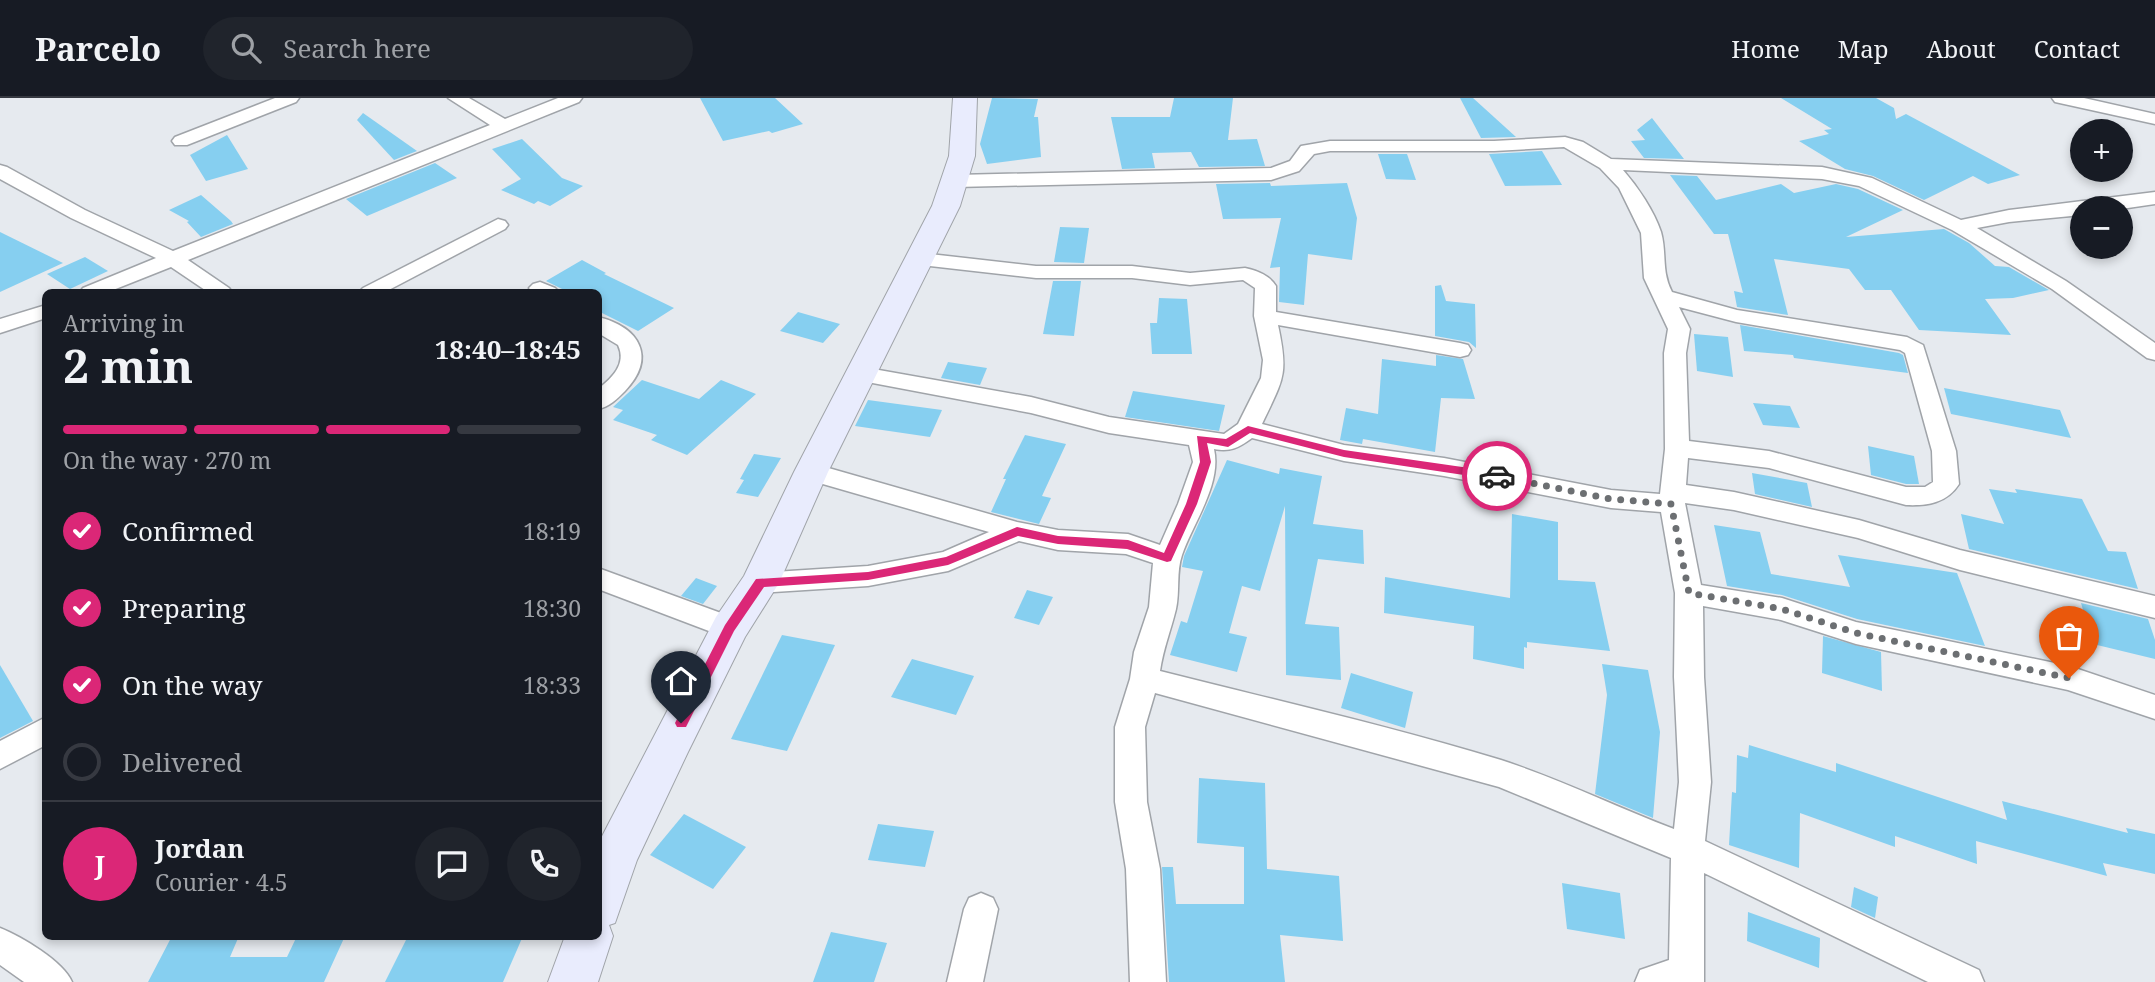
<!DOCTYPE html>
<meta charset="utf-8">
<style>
body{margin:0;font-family:"Noto Serif",serif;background:#20242c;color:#f1f3f6;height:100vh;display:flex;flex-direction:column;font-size:26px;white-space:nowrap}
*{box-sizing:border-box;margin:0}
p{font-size:23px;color:#9ea1a6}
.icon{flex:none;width:38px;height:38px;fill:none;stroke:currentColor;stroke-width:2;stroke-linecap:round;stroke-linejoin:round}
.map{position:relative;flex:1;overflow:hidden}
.drawer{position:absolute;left:42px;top:191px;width:560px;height:651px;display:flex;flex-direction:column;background:#171b24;border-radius:10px;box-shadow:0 4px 10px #0003}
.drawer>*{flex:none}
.buttons{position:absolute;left:2070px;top:21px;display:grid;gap:14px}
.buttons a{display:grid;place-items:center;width:63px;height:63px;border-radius:50%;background:#171b24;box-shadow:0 4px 10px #0003;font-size:35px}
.pin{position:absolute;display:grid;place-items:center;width:60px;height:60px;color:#fff;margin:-72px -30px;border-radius:50% 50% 50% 0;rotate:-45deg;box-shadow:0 0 7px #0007}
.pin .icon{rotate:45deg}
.courier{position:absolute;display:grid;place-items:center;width:70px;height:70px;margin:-35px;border:5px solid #db2777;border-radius:50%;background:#fff;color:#222;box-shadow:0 2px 9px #0007}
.overview em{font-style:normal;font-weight:700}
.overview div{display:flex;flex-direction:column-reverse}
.overview{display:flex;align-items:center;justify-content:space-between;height:119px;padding:0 21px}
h1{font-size:46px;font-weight:700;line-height:52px}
.bar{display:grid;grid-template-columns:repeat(4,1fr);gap:10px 7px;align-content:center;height:84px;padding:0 21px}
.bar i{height:9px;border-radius:5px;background:#363941}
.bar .active{background:#db2777}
.bar p{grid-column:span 4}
.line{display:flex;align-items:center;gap:18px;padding:0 21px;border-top:2px solid #363941}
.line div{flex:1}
.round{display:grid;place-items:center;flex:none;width:74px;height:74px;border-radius:37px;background:#20242c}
ol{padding:0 21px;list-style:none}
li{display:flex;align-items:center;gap:21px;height:77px}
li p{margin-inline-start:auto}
li .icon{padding:7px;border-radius:50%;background:#db2777;color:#fff;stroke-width:4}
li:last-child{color:#9ea1a6}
li i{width:38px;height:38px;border:4px solid #363941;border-radius:50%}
header{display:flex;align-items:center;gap:42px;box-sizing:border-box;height:98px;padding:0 35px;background:#171b24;border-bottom:2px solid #363941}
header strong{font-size:33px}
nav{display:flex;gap:38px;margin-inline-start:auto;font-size:24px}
.search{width:490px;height:63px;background:#20242c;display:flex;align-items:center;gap:18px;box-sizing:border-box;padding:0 24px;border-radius:38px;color:#9ea1a6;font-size:26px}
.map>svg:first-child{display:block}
.building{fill:#86cff0}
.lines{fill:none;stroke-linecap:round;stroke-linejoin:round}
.street-casing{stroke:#a0a4a9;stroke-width:3}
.secondary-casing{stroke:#a0a4a9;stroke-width:2}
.street{fill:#fff;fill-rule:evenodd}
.secondary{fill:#e9ecfd;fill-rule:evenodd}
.route{fill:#db2777}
.done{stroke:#6c6f72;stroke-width:7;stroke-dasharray:0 12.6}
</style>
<header>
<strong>Parcelo</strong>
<div class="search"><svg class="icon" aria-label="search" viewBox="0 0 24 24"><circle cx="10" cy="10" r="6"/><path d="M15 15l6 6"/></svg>Search here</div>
<nav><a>Home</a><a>Map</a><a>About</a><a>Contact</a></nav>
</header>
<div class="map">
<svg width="2155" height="884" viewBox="0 0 2155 884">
<rect width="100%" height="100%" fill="#e6eaef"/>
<g class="building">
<path d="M700,0H775L803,26L772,35L769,33L723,43Z"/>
<path d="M992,0L1038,1L1034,19H1038L1041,59L987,66L980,46Z"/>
<path d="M1174,0H1233L1228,42L1257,41L1265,68L1199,69L1191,54L1152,55L1155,70L1122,71L1111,19H1170Z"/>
<path d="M1460,0H1473L1516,39L1481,40Z"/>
<path d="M1781,0H1876L1894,10L1896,21L1906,16L2020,77L1988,86L1973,78L1924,102L1873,78L1845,71L1799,43L1829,36L1824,32L1832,31Z"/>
<path d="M363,15L417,53L394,62L357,22Z"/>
<path d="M1652,20L1669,42L1684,61L1644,60L1631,43L1645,42L1637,32Z"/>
<path d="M227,37L248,71L206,83L190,57Z"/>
<path d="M522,41L562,80L583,88L550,108L538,103L534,106L501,92L521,81L492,51Z"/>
<path d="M1542,53L1562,87L1505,88L1489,56Z"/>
<path d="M1378,56H1407L1416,82L1386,81Z"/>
<path d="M435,65L457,80L367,118L346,101Z"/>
<path d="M1670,77L1697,78L1716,102L1781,86L1794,95L1836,86L1858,91L1903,112L1846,139L1944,131L1969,145L1995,168L2009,169L2049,192L2013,200L1985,201L2011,237L1919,232L1891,192H1865L1849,171L1774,161L1788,217L1737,209L1734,193L1743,195L1728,136H1714Z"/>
<path d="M1270,85L1271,88L1347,85L1357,120L1352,162L1308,156L1304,207L1279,204L1280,169L1270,170L1281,120L1223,121L1216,86Z"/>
<path d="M201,97L231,123L233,126L201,139L187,124L189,123L169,112Z"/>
<path d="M1060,129L1089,130L1084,165L1054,164Z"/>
<path d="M0,134L63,165L0,194Z"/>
<path d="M85,159L108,173L70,191L47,176Z"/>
<path d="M582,162L606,175L604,176L674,210L638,233L598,213V194H568L546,183Z"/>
<path d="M1053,183H1081L1074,238L1043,236Z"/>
<path d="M1441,187L1446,203L1475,206L1476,250L1469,244L1435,238V188Z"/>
<path d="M1159,200L1187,201L1192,256H1152L1150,225H1157Z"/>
<path d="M798,214L840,226L823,245L780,233Z"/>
<path d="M1740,227L1899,255L1903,257L1908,275L1794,260L1793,257L1744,253Z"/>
<path d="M1694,236L1728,239L1733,279L1697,273Z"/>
<path d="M1436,257L1463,261L1475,301L1441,300L1435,354L1363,341L1362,346L1340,342L1346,310L1378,316L1382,261L1436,268Z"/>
<path d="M948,264L987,270L980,287L941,280Z"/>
<path d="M642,282L699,301L721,282L756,296L687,357L651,342L657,337L613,322L623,312L613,309Z"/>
<path d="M1944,290L2060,312L2071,340L1951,316Z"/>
<path d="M1133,293L1225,307L1219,333L1125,319Z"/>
<path d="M868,302L942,312L930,339L855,328Z"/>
<path d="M1753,305L1790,308L1800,330L1763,327Z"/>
<path d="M1025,337L1066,346L1042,398L1051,400L1039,426L991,414L1006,381H1003Z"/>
<path d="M1868,348L1914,358L1919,386H1906L1871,377Z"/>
<path d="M754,356L781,360L758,399L736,395L744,382L740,381Z"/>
<path d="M1227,362L1279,376L1280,370L1322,378L1313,426L1363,432L1364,466L1318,461L1305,526L1339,529L1341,582L1286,577L1285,408L1260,493L1242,488L1229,535L1247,539L1237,574L1170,557L1181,523L1187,525L1203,473L1182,469L1184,458Z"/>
<path d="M1752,375L1807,385L1812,409L1755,396Z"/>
<path d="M1989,391L2017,395L2015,391L2082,401L2108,453L2126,454L2138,491L1969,451L1961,416L2004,426Z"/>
<path d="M1512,416L1558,424V482L1595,484L1610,553L1527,544V550L1524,549V571L1473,561L1474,528L1384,515L1385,479L1510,500Z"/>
<path d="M1714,427L1760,434L1771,476L1850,489L1838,457L1957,475L1985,548L1857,521L1782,497L1727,488Z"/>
<path d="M696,480L717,488L703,506L681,498Z"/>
<path d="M1027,492L1053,499L1039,527L1014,520Z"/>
<path d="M2081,505L2148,521L2155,542V561L2093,546Z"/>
<path d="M782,537L835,547L787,653L731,641Z"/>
<path d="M1823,538L1881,554L1882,593L1822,575Z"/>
<path d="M912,561L974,578L956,617L891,599Z"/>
<path d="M1602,566L1648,572L1660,634L1653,720L1595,696L1607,597Z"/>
<path d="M0,567L33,623L0,640Z"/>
<path d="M1351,575L1413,594L1405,630L1341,610Z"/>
<path d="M1749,647L1836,674V665L2007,722L2002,703L2128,735L2126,730L2155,736V776L2103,765L2107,778L1976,743L1977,766L1895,738V749L1800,715L1799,770L1729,747L1732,694L1736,695L1737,657L1748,660Z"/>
<path d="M1199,680L1265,685L1267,771L1339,778L1343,843L1280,837L1285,884H1169L1162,769H1173L1176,806H1244V749L1197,745Z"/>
<path d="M684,716L746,749L713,791L650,757Z"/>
<path d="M878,726L934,733L925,769L868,762Z"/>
<path d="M1562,785L1620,795L1625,841L1567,831Z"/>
<path d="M1854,789L1878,799L1875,820L1851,809Z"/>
<path d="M1748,814L1820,840L1819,870L1747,843Z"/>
<path d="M831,834L887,845L874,884H813Z"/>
<path d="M172,838H239L230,859H287L297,838H345L324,884H148Z"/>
<path d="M408,838H523L503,884H385Z"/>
</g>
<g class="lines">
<g class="street-casing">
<g id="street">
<path d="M275,0H299L296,4L187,47H175L172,43L175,39Z"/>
<path d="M448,0H469L505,21L558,0H582L579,4L188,162L229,190L232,194H208L171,169L108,194H80L83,190L156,160L71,120L0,81V67L7,69L85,112L173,153L490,27Z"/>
<path d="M2052,0H2084L2155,16V26L2055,4Z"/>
<path d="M1565,39L1583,44L1611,61L1822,69L1872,80L1961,122L2009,112L2155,94V106L2121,111L2082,110V117L2009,124L1977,130L2066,183L2155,245V262L2147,260L2052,191L1952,132L1859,88L1822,81L1623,72C1638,89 1654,113 1661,134C1667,155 1661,173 1672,194L1737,212L1907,239L1923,247L1956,353L1959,386C1947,405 1927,408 1906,407L1769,370L1688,360L1686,387L1734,394L1859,422L1960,452L2155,498V520L1960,472L1858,440L1734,412L1685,405L1701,487L1782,500L1856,524L2069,568L2155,597V621L2068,592L1856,546L1781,522L1703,508L1704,579L1711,684L1705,743L1979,872L1984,884H1928L1704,775V884H1635L1640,872L1669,862L1671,760L1499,689L1155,595L1145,629L1147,704L1160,771L1166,884H1130L1126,771L1115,704V629L1130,581L1134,554L1149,509L1153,465L1126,456L1058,452L1019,443L948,473L868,488L760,495L750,492L746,485L750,478L760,475L868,468L943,454L989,434L802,380L799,374L802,368L811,365L1017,424L1058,432L1128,436L1160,447L1178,406L1193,364L1189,347L1109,335L1031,315L862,283L854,281L851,276L854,271L862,269L1031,299L1109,319L1224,336L1238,326L1261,280L1263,262L1254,218L1255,190L1243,182L1190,187L1132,180H1036L921,167L914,165L911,161L914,157L921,155L1036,168H1132L1190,175L1245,170C1258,173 1269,177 1276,188V214L1460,245L1468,247L1471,252L1468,257L1460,259L1278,227C1289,278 1283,281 1262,326L1344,347L1444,360L1611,392L1660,396L1665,351L1664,255L1668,231L1644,180L1641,135L1619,90L1600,70L1564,49L1494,53H1330L1314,56L1299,73L1271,82L956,89L947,83L956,77L1271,70L1290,63L1301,48L1330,43H1494ZM1679,209L1736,224L1900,252L1905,255L1932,353L1933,384L1925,389H1906L1769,353L1689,343L1686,255L1690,231ZM1252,340L1344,363L1444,378L1611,410L1661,414L1675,495L1674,579L1679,684L1674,731C1616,709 1560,681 1501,662C1389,628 1274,602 1160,573C1163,551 1171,532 1176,511C1180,493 1176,474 1182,457C1193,425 1222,386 1214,351C1231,354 1238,350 1252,340Z"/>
<path d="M498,121L505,123L508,127L505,131L385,194H359L363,190Z"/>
<path d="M540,184L555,190L559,194H532L529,190L533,186Z"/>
<path d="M46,207V220L0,235V221Z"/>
<path d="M598,219C640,229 657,260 625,293C617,301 609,309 598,311V291C612,280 627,266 618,247L598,235Z"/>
<path d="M598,470L740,522L744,530L740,538L730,541L598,491Z"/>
<path d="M46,619V647L0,671V643Z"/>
<path d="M981,795L993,800L998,811L983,884H947L964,811L969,800Z"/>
<path d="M0,830C22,839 63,863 72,884H24L0,867Z"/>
</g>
</g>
<g class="secondary-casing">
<path id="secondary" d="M953,0H977L975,58L960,108L828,374L779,485L745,539L688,654L637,762L615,825L609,827L613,838L598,884H548L565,838H598V746L716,519L744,478L794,374L932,108L949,58Z"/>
</g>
<use href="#street" class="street"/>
<use href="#secondary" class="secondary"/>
</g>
<path class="route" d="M1248,328L1344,352L1497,374L1502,378L1497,382L1344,359L1250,335L1228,349L1207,345L1211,364L1197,406L1171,463L1167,464L1127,451L1058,446L1018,438L948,467L868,482L764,489L734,533L686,629H677L675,625L725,527L756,481L868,474L946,459L1017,429L1058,438L1128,442L1164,455L1186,406L1200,364L1197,338L1226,341Z"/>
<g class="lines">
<path class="done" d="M1497,378L1611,401L1671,406L1689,495L1782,511L1856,535L2069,580"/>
</g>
</svg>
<div class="buttons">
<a>+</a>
<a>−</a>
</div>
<div class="pin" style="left:2069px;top:580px;background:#ea580c"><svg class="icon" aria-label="bag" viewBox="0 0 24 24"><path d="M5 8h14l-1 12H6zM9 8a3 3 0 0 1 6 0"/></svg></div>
<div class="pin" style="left:681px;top:625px;background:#1f2937"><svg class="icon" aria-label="home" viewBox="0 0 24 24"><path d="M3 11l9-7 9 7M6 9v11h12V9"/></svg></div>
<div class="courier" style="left:1497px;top:378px"><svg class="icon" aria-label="car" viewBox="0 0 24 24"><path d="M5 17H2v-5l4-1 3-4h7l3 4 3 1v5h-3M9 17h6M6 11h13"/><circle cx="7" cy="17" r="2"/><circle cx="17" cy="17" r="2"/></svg></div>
<section class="drawer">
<div class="overview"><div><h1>2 min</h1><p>Arriving in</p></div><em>18:40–18:45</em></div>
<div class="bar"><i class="active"></i><i class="active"></i><i class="active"></i><i></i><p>On the way · 270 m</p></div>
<ol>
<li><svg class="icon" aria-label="check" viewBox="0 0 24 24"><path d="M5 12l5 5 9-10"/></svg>Confirmed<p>18:19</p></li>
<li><svg class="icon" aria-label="check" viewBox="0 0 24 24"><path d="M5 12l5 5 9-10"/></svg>Preparing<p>18:30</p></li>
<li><svg class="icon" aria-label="check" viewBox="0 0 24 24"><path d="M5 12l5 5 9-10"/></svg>On the way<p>18:33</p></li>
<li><i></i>Delivered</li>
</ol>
<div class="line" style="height:126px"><b class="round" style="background:#db2777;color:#fff">J</b><div><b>Jordan</b><p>Courier · 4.5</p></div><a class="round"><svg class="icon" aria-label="chat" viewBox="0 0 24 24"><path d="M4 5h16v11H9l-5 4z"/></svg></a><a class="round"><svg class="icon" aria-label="phone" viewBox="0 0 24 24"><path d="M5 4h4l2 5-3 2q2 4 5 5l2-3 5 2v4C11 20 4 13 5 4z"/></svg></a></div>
</section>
</div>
